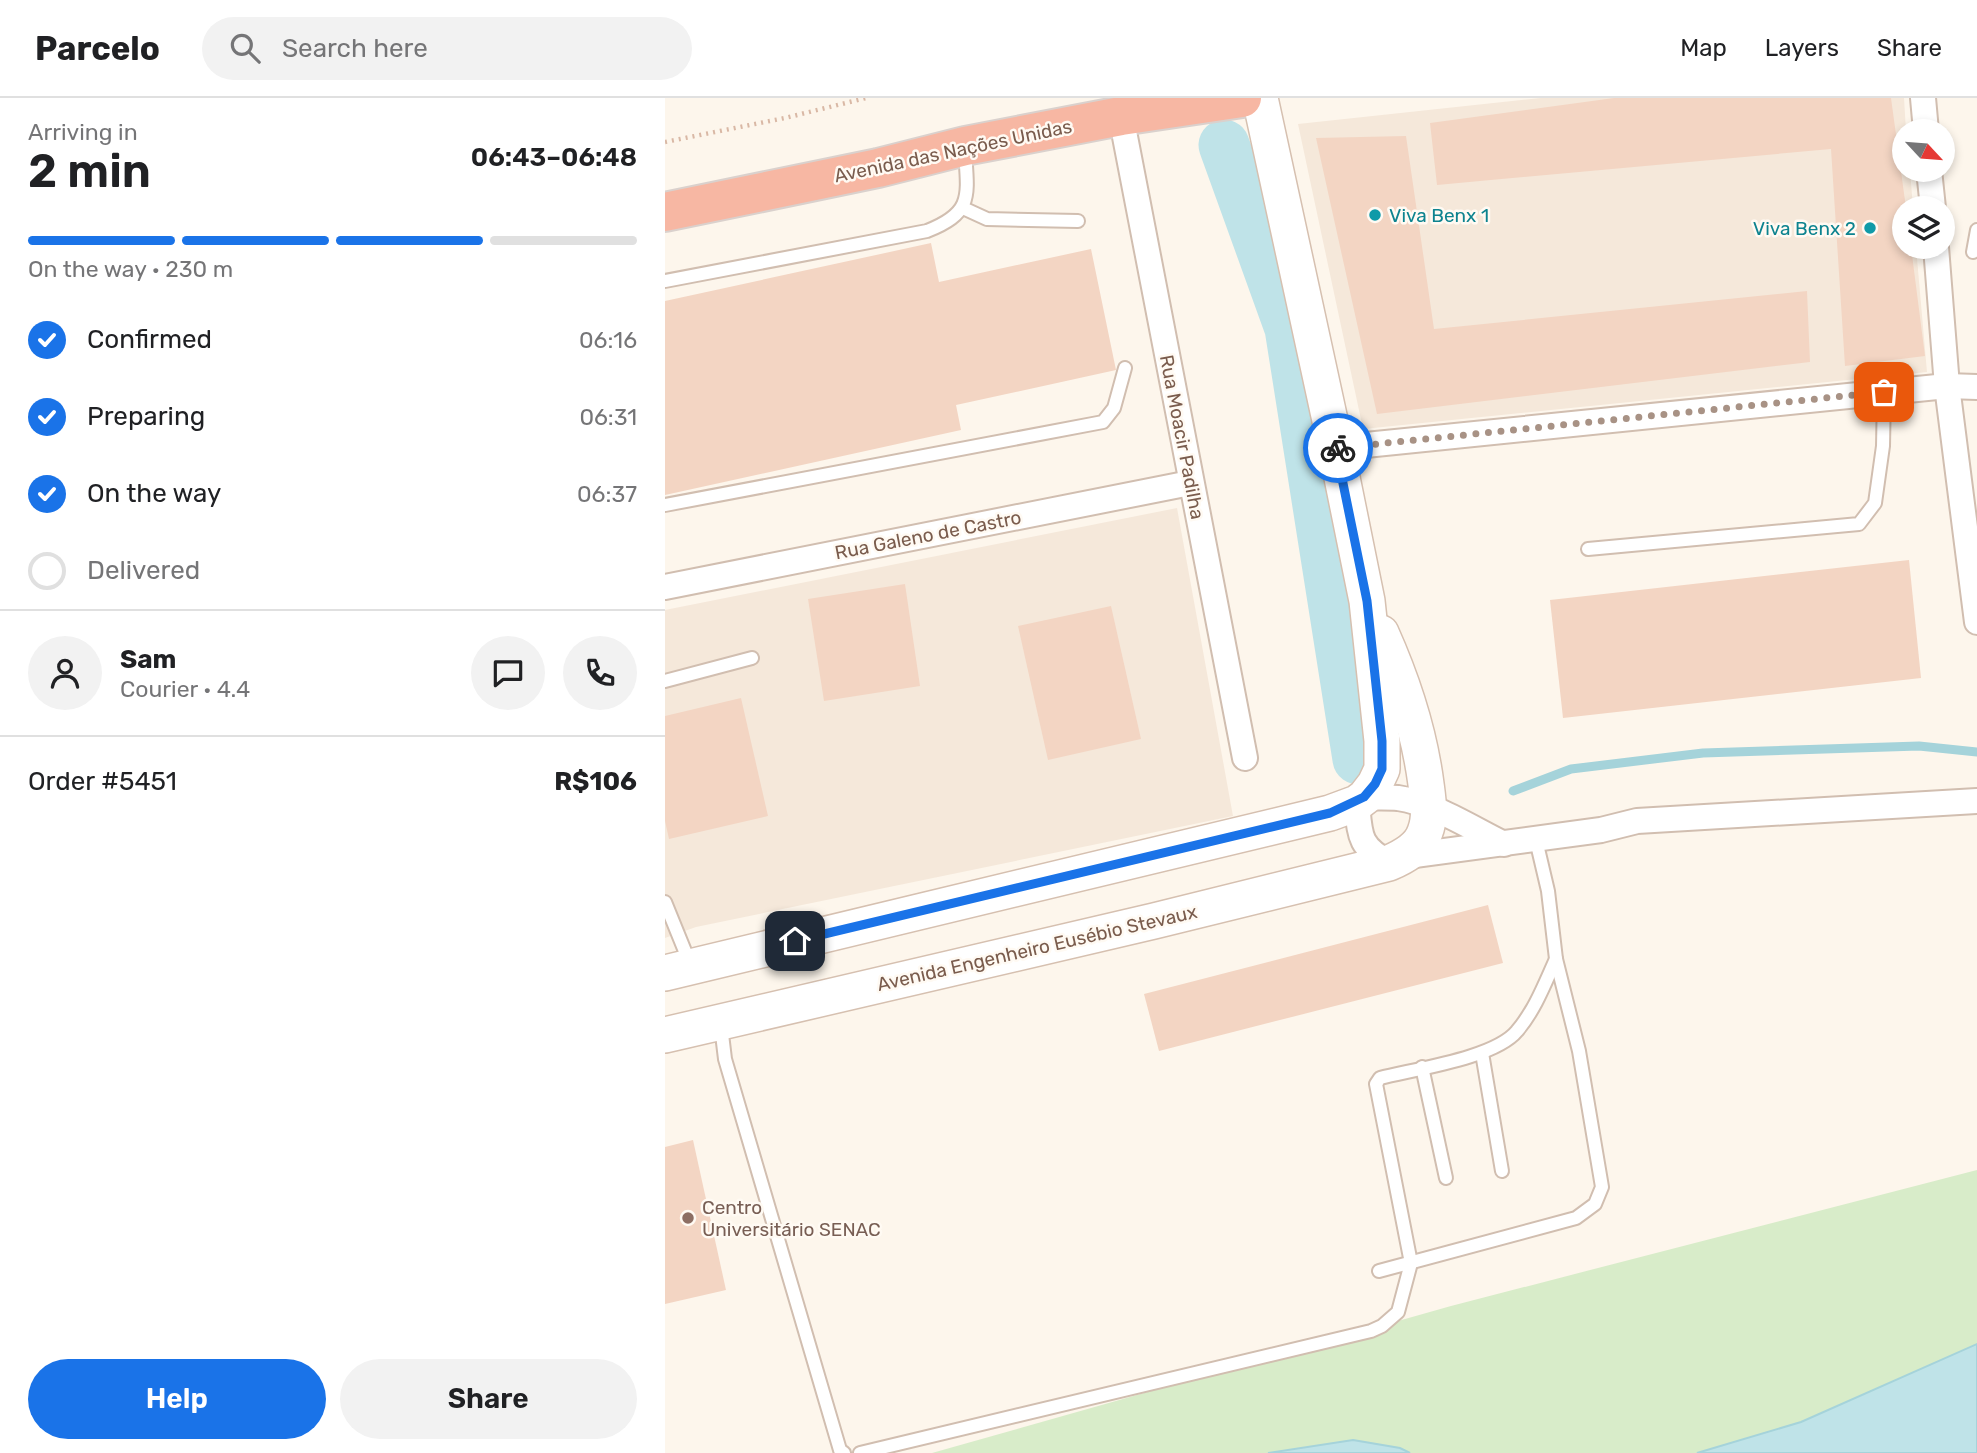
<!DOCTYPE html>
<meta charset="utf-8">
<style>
body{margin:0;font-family:Rubik,sans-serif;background:#f2f2f2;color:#202124;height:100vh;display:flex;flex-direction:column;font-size:26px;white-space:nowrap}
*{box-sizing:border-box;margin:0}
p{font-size:23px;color:#757577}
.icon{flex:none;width:38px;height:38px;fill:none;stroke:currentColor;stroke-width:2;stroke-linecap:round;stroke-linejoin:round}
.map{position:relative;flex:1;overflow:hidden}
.panel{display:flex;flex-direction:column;background:#fff;width:665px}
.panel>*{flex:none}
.needle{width:46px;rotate:116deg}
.buttons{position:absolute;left:1227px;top:21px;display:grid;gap:14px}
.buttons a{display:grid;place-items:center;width:63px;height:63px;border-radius:50%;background:#fff;box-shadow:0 4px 10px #0003;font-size:35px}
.pin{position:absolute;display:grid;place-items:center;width:60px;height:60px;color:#fff;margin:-30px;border-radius:14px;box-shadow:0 4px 10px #0006}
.courier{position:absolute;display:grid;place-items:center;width:70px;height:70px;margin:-35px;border:5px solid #1a73e8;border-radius:50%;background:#fff;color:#222;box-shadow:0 2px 9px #0007}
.summary em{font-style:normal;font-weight:600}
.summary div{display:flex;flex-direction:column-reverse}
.summary{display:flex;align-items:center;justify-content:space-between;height:119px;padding:0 28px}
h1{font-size:46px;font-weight:600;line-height:52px}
.bar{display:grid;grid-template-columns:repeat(4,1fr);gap:10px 7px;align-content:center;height:84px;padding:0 28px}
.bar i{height:9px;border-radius:5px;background:#e0e0e0}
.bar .active{background:#1a73e8}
.bar p{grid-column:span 4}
.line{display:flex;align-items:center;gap:18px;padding:0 28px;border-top:2px solid #e0e0e0}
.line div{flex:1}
.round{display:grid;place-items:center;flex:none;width:74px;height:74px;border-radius:37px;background:#f2f2f2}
ol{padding:0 28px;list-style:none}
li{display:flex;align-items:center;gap:21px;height:77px}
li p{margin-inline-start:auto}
li .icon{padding:7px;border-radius:50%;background:#1a73e8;color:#fff;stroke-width:4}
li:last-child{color:#757577}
li i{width:38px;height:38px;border:4px solid #e0e0e0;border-radius:50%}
.primary-button{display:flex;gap:14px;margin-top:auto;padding:14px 28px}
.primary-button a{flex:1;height:80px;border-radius:42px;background:#1a73e8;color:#fff;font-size:28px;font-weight:600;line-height:80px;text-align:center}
.primary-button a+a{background:#f2f2f2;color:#202124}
header{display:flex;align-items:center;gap:42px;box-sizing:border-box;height:98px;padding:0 35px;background:#fff;border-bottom:2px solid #e0e0e0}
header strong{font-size:33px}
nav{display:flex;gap:38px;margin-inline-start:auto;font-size:24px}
.search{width:490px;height:63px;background:#f2f2f2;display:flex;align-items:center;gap:18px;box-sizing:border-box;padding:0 24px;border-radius:38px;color:#757577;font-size:26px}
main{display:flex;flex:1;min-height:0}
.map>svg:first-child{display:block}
.residential{fill:#f5e8da}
.green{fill:#d8ecc9}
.water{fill:#bfe3e8;stroke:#a5d3da;stroke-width:2}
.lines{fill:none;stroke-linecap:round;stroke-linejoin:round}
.stream{stroke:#a5d3da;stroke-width:9}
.river{stroke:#bfe3e8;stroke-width:51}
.building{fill:#f3d5c3}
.lane-casing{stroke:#d1beb0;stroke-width:16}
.street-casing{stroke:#d1beb0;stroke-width:28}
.secondary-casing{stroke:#d6c0b0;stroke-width:38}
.highway-casing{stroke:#dad1cd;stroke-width:42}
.path{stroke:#d9b8a5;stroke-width:4.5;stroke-dasharray:2 5;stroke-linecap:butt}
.lane{stroke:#fff;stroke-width:12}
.street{stroke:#fff;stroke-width:24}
.secondary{stroke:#fff;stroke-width:35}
.highway{stroke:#f7b7a3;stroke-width:38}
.done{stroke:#a89285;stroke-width:7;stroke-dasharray:0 12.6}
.route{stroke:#1a73e8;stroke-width:9}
.culture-dot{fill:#0f9aa8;stroke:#fffaf3;stroke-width:2.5}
.education-dot{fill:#8d6e63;stroke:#fffaf3;stroke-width:2.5}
.labels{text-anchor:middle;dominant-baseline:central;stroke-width:5;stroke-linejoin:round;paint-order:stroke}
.street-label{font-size:19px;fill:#7a5c4d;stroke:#fffaf3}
.culture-label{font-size:19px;fill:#0d838f;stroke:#fffaf3;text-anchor:start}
.education-label{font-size:19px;fill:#785e54;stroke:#fffaf3;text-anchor:start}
</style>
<header>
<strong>Parcelo</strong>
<div class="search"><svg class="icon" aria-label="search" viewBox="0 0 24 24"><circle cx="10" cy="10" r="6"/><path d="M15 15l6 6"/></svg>Search here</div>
<nav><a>Map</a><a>Layers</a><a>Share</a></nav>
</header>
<main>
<section class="panel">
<div class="summary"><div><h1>2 min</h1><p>Arriving in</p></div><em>06:43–06:48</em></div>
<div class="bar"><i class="active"></i><i class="active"></i><i class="active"></i><i></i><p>On the way · 230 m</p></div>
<ol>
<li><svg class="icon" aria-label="check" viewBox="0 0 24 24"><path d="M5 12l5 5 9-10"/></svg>Confirmed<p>06:16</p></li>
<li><svg class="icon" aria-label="check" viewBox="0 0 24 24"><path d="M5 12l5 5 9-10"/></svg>Preparing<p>06:31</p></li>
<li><svg class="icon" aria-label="check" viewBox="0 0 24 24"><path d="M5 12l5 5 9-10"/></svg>On the way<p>06:37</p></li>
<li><i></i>Delivered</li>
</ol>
<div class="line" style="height:126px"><a class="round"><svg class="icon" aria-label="person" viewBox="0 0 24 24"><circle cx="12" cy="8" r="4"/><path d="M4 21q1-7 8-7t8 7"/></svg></a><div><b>Sam</b><p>Courier · 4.4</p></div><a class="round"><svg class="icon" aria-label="chat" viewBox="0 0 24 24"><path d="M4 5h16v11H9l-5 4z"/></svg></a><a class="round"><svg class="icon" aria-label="phone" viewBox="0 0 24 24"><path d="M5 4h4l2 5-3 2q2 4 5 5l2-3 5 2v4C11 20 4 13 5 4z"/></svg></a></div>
<div class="line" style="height:91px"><div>Order #5451</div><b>R$106</b></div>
<div class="primary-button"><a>Help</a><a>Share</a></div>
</section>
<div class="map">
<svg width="1312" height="1355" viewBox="0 0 1312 1355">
<rect width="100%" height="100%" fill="#fdf6ec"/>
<g class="residential">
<path d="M876,0H1239L1241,33H1239V72H1245L1248,110H1239V149H1251L1262,274L698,331L633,26Z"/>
<path d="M512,410L568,718L31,829L0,840V512Z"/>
</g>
<path class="green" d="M1312,1072V1355H267L786,1208Z"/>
<g class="water">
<path d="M1312,1246V1355H1032L1136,1324Z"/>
<path d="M688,1342L735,1350L745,1355H603Z"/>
</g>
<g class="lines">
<path class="stream" d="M848,693L906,671L1038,655L1254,648L1312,654"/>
<path class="river" d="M559,47L625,230L693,661"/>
</g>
<g class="building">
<path d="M949,0H1226L1241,110H1239V149H1246L1260,258L1180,268L1166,51L772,87L765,25Z"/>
<path d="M741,38L769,231L1142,193L1145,264L712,316L651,40Z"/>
<path d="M266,145L274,184L426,151L451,272L291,307L296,332L0,397V203Z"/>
<path d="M1244,462L1256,580L898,620L885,502Z"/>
<path d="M240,486L255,588L159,603L143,501Z"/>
<path d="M446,508L476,641L383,662L353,528Z"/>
<path d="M76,600L103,718L4,741L0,723V618Z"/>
<path d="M823,807L838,865L494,953L479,896Z"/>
<path d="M28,1042L61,1192L0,1206V1049Z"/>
</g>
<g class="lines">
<g class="lane-casing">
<g id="lane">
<path d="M298,110L322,121L413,123"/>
<path d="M1308,154L1312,132"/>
<path d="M0,183L262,133C308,115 303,98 300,54"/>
<path d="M0,407L438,324L449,310L460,270"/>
<path d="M923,451L1194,426L1210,405L1218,348L1219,294"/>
<path d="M0,583L87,560"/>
<path d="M0,804L26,868"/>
<path d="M56,928L60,961L175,1352L179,1355"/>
<path d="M817,955L837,1073"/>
<path d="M757,969L781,1080"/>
<path d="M714,1173L911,1120L930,1106L937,1089L914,953L891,861L883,793L871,742"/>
<path d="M195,1355L706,1233L717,1228L733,1214L746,1165L711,986L715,980C750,971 830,960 852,933C870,912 880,885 891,861"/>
</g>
</g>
<g class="street-casing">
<g id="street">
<path d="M1258,0L1261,33"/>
<path d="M456,18L580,660"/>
<path d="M1264,72L1268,110"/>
<path d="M1271,149L1282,288L1312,524"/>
<path d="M671,350L1282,288L1312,289"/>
<path d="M0,489L525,385"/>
<path d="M700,699C710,700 722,699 733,700C768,705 808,731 839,746"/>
<path d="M692,705C695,737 693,748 724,765"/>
<path d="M742,758L936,732L972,723L1312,703"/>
</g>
</g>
<g class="secondary-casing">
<g id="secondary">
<path d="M0,875L665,715L692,705L700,699L710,686L717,671V643L702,503L671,350L595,0"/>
<path d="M0,937L489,823L724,765C738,759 755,750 760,734C766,719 763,701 761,686C754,632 738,584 716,535"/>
</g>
</g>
<g class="highway-casing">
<path id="highway" d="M0,114L213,70L300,48L456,18L577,0"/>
</g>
<path class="path" d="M0,44L120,20L201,0"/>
<use href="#lane" class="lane"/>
<use href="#street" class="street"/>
<use href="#secondary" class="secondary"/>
<use href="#highway" class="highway"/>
</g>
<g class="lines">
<path class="done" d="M673,350L1219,294"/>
<path class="route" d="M130,843L665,715L699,699L710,686L717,671V643L702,503L671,351L673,350"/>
</g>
<g class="culture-dot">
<circle cx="710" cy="117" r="7"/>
<circle cx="1205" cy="130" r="7"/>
</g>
<circle class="education-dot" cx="23" cy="1120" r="7"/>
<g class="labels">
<g class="street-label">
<text transform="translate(288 53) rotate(-12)">Avenida das Nações Unidas</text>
<text transform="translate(517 339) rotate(79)">Rua Moacir Padilha</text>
<text transform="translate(263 437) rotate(-11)">Rua Galeno de Castro</text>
<text transform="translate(372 850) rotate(-13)">Avenida Engenheiro Eusébio Stevaux</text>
</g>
<g class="culture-label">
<text x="724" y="117">Viva Benx 1</text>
<text x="1191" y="130" text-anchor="end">Viva Benx 2</text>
</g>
<g class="education-label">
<text x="37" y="1109">Centro<tspan x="37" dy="22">Universitário SENAC</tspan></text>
</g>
</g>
</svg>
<div class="buttons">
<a><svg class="needle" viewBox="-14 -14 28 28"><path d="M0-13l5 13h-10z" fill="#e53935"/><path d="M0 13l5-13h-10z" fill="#757577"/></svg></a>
<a><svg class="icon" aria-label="layers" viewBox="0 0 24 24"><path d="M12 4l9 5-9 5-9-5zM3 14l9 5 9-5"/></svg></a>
</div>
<div class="pin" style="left:1219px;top:294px;background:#ea580c"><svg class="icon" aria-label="bag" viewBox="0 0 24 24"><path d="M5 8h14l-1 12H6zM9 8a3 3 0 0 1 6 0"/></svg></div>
<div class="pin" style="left:130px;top:843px;background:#1f2937"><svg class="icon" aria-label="home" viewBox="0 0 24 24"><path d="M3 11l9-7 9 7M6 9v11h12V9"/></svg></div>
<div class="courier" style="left:673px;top:350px"><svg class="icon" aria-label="bike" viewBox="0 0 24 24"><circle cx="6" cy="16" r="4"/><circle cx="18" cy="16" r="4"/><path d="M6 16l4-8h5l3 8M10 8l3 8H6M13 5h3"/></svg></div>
</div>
</main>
